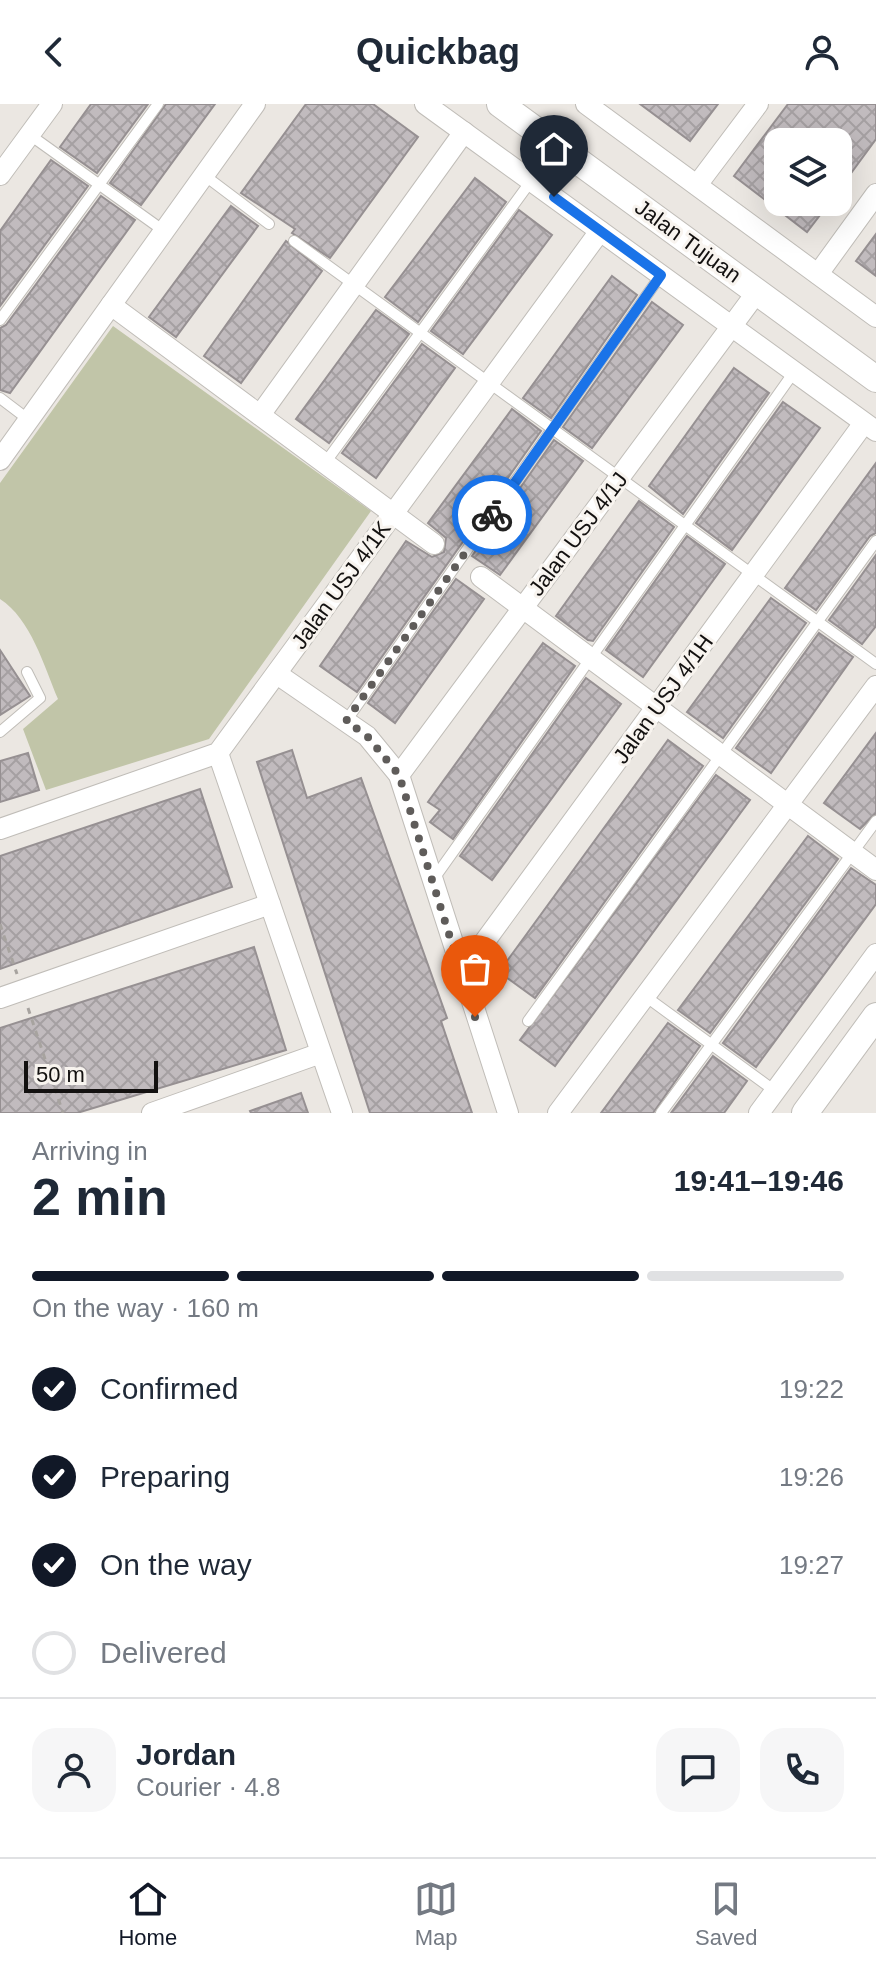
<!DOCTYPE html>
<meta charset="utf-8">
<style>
body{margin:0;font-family:Arial,sans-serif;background:#f6f6f7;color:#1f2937;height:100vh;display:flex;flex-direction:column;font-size:30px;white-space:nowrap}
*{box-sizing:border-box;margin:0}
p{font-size:26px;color:#747a83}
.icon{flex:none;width:44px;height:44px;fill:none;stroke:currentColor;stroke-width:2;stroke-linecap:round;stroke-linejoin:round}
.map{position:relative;height:1009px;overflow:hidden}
.drawer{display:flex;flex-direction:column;background:#fff;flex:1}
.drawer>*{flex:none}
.controls{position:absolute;left:764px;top:24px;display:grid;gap:16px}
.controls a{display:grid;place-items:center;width:88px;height:88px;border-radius:16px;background:#fff;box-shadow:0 8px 32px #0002;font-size:40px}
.scale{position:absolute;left:24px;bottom:20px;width:134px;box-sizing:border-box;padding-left:8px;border:4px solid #131110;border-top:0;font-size:22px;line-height:28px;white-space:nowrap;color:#131110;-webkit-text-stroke:6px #f8f4ef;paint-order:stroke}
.pin{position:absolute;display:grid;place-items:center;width:68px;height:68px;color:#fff;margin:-82px -34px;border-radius:50% 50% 50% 0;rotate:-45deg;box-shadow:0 0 8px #0007}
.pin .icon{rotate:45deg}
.courier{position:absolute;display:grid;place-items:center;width:80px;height:80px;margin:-40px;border:6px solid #1a73e8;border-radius:50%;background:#fff;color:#222;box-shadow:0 2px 10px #0007}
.headline em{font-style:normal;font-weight:700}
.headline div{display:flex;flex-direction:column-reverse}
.headline{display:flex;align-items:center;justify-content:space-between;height:136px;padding:0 32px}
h1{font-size:52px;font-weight:700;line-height:60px}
.bar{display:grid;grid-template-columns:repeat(4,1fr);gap:12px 8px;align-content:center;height:96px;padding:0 32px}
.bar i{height:10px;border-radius:6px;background:#e0e1e3}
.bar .on{background:#111827}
.bar p{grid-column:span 4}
.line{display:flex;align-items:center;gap:20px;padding:0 32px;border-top:2px solid #e0e1e3}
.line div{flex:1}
.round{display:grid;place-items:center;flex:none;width:84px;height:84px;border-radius:24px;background:#f6f6f7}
ol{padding:0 32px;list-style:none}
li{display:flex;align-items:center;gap:24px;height:88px}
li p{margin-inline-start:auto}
li .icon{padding:8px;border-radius:50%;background:#111827;color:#fff;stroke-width:4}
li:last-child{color:#747a83}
li i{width:44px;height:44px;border:4px solid #e0e1e3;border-radius:50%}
header{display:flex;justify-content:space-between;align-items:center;height:104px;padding:0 32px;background:#fff;font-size:36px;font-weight:700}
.tab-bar{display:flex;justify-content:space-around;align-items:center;height:112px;border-top:2px solid #e0e1e3;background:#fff;font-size:22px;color:#747a83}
.tab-bar a{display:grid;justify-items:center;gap:4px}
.tab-bar .on{color:#111827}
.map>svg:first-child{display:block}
.green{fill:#c1c5a8}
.building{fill:url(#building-cross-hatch);stroke:#969092;stroke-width:2}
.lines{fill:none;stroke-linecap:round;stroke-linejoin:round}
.lane-casing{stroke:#c0bdb8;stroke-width:12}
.street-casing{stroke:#c0bdb8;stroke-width:22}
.secondary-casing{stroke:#c0bdb8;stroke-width:28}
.path{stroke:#a7a39f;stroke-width:3;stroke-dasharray:6 6;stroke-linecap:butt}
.lane{stroke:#fff;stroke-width:10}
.street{stroke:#fff;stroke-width:20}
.secondary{stroke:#fff;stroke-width:26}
.done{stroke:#5f5c5a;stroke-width:8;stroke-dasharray:0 14.4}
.route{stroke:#1a73e8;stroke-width:10}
.labels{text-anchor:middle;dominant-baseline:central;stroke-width:6;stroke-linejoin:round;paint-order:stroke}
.street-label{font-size:22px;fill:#131110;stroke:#f8f4ef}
</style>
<header><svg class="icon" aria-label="back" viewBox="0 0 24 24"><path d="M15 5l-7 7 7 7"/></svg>Quickbag<svg class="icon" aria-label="person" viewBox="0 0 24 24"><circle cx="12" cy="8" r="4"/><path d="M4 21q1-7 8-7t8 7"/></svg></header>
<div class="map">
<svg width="876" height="1009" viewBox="0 0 876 1009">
<defs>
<pattern id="building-cross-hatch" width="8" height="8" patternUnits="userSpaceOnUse" patternTransform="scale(2)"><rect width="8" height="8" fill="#c1bbbe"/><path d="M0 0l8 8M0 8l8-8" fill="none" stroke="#a5a0a2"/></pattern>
</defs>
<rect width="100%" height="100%" fill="#ebe7e2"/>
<path class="green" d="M113,222L371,407L209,635L46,686L23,625L58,595C44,562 31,515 0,495V379Z"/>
<g class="building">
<path d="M91,0H148L97,69L60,43Z"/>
<path d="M166,0H215L141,101L110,79Z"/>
<path d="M306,0H373L418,33L330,154L292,129L295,125L241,89Z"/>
<path d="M640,0H718L690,37Z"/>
<path d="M788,0H876V35L838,87V38H778V98H830L807,128L734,72Z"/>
<path d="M51,56L88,82L0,202V127Z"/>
<path d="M475,74L506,98L418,218L385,193Z"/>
<path d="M101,92L135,116L10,289L0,286V224L6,221Z"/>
<path d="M231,102L258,122L176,233L149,213Z"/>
<path d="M519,106L552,131L463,250L431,227Z"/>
<path d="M876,130V172L856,157Z"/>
<path d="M286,137L322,167L241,279L204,252Z"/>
<path d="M612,172L637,191L551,314L523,294Z"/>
<path d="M652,198L683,221L592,344L563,323Z"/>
<path d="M376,206L409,230L329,339L296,315Z"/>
<path d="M422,240L455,264L376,374L342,349Z"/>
<path d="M734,264L769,289L683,410L649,382Z"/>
<path d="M783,298L820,324L732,446L696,419Z"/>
<path d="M512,305L541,327L357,588L320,562L406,437L432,453L444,448L446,434L428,419Z"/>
<path d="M554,336L583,357L500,471L472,452Z"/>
<path d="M876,359V429L870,432L816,506L785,484Z"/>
<path d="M639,397L674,423L593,537L588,536L556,512Z"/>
<path d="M687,432L725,460L643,573L606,546Z"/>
<path d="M876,451V522L862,540L829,516Z"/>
<path d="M456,475L484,495L395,619L368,599Z"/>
<path d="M771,494L806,519L723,634L687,608Z"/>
<path d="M819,529L853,553L771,669L736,644Z"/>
<path d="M543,539L575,562L453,735L430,718L440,706L428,698Z"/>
<path d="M0,546L30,592L0,611Z"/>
<path d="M586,574L621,600L492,776L460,752Z"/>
<path d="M876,629V709L860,725L824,699Z"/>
<path d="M668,636L703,662L535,894L499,868Z"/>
<path d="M292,646L307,694L361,674L447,914L441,917L472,1009H370L257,658Z"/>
<path d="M28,649L39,686L0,698V657Z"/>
<path d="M716,671L750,696L555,962L520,936Z"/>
<path d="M200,685L232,783L0,865V752Z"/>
<path d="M808,732L838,755L710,929L678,906Z"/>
<path d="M851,764L876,781V800L756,963L723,939Z"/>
<path d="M254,843L286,946L77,1009H0V924Z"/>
<path d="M668,919L700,942L653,1009H601Z"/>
<path d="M713,952L747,977L724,1009H671Z"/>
<path d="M301,989L308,1009H251L250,1007Z"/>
</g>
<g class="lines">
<g class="lane-casing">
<g id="lane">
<path d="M30,31L164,127"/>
<path d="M204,71L269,120"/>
<path d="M294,137L876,560"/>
<path d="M0,216L158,0"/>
<path d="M0,294L29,316"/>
<path d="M325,359L531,77"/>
<path d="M346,617L661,171"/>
<path d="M0,628L40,594L27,568"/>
<path d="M433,776L794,268"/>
<path d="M645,892L775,987"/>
<path d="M528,917L876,437"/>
<path d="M661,1009L876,717"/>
</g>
</g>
<g class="street-casing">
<g id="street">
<path d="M425,0L876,327"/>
<path d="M586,0L876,213"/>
<path d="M0,71L52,0"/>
<path d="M697,81L758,0"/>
<path d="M818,170L876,90"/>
<path d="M111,201L434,440"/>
<path d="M260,311L464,28"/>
<path d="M0,356L255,0"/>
<path d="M481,473L876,766"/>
<path d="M277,570L367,632L399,671L508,1009"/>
<path d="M218,649L342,1009"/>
<path d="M399,671L757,188"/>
<path d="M0,725L218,649L600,127"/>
<path d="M461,870L864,319"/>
<path d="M0,894L270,800"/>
<path d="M152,1009L321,949"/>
<path d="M558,1009L876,582"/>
<path d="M759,1009L876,850"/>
</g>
</g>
<g class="secondary-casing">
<g id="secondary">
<path d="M500,0L876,275"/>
<path d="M805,1009L876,912"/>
</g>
</g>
<g class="path">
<path d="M0,820L17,870"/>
<path d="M28,904L63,1009"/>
</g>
<use href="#lane" class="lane"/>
<use href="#street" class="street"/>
<use href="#secondary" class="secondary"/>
</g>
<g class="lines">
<path class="done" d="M475,913L399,671L367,632L346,617L492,411"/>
<path class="route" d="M492,411L661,171L554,93"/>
</g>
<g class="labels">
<g class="street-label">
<text transform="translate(688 137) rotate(36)">Jalan Tujuan</text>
<text transform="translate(578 430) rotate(-53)">Jalan USJ 4/1J</text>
<text transform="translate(341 481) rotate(-54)">Jalan USJ 4/1K</text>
<text transform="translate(663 595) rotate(-54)">Jalan USJ 4/1H</text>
</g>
</g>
</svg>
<div class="controls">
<a><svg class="icon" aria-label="layers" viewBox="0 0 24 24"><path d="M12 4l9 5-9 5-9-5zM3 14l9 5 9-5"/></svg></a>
</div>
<div class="scale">50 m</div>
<div class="pin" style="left:475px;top:913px;background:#ea580c"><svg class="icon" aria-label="bag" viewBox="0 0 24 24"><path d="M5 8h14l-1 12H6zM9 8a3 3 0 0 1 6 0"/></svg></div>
<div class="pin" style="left:554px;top:93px;background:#1f2937"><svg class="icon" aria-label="home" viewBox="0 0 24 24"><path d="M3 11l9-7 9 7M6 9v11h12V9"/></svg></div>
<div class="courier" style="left:492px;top:411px"><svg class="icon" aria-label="bike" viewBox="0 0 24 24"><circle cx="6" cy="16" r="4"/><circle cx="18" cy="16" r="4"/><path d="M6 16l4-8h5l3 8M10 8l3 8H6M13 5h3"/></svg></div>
</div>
<section class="drawer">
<div class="headline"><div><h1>2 min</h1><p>Arriving in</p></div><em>19:41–19:46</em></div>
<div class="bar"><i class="on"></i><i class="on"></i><i class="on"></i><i></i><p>On the way · 160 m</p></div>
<ol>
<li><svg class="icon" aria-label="check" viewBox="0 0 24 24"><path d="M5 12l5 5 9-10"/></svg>Confirmed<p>19:22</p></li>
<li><svg class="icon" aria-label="check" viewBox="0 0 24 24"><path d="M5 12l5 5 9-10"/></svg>Preparing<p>19:26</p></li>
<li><svg class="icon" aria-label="check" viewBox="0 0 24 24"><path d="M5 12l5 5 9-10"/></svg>On the way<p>19:27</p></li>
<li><i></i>Delivered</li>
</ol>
<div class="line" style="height:144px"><a class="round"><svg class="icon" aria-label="person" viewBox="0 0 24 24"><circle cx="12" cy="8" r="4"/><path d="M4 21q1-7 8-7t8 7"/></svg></a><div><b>Jordan</b><p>Courier · 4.8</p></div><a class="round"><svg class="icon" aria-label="chat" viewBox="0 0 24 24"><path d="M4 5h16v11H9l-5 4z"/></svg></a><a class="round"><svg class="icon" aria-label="phone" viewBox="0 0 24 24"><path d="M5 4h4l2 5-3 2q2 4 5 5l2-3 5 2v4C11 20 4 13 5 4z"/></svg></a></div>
</section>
<nav class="tab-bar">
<a class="on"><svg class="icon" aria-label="home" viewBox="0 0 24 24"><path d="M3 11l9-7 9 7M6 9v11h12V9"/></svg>Home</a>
<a><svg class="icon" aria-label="map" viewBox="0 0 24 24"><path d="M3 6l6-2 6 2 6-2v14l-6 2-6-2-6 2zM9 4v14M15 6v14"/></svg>Map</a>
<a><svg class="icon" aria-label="saved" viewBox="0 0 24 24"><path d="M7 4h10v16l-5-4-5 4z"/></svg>Saved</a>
</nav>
